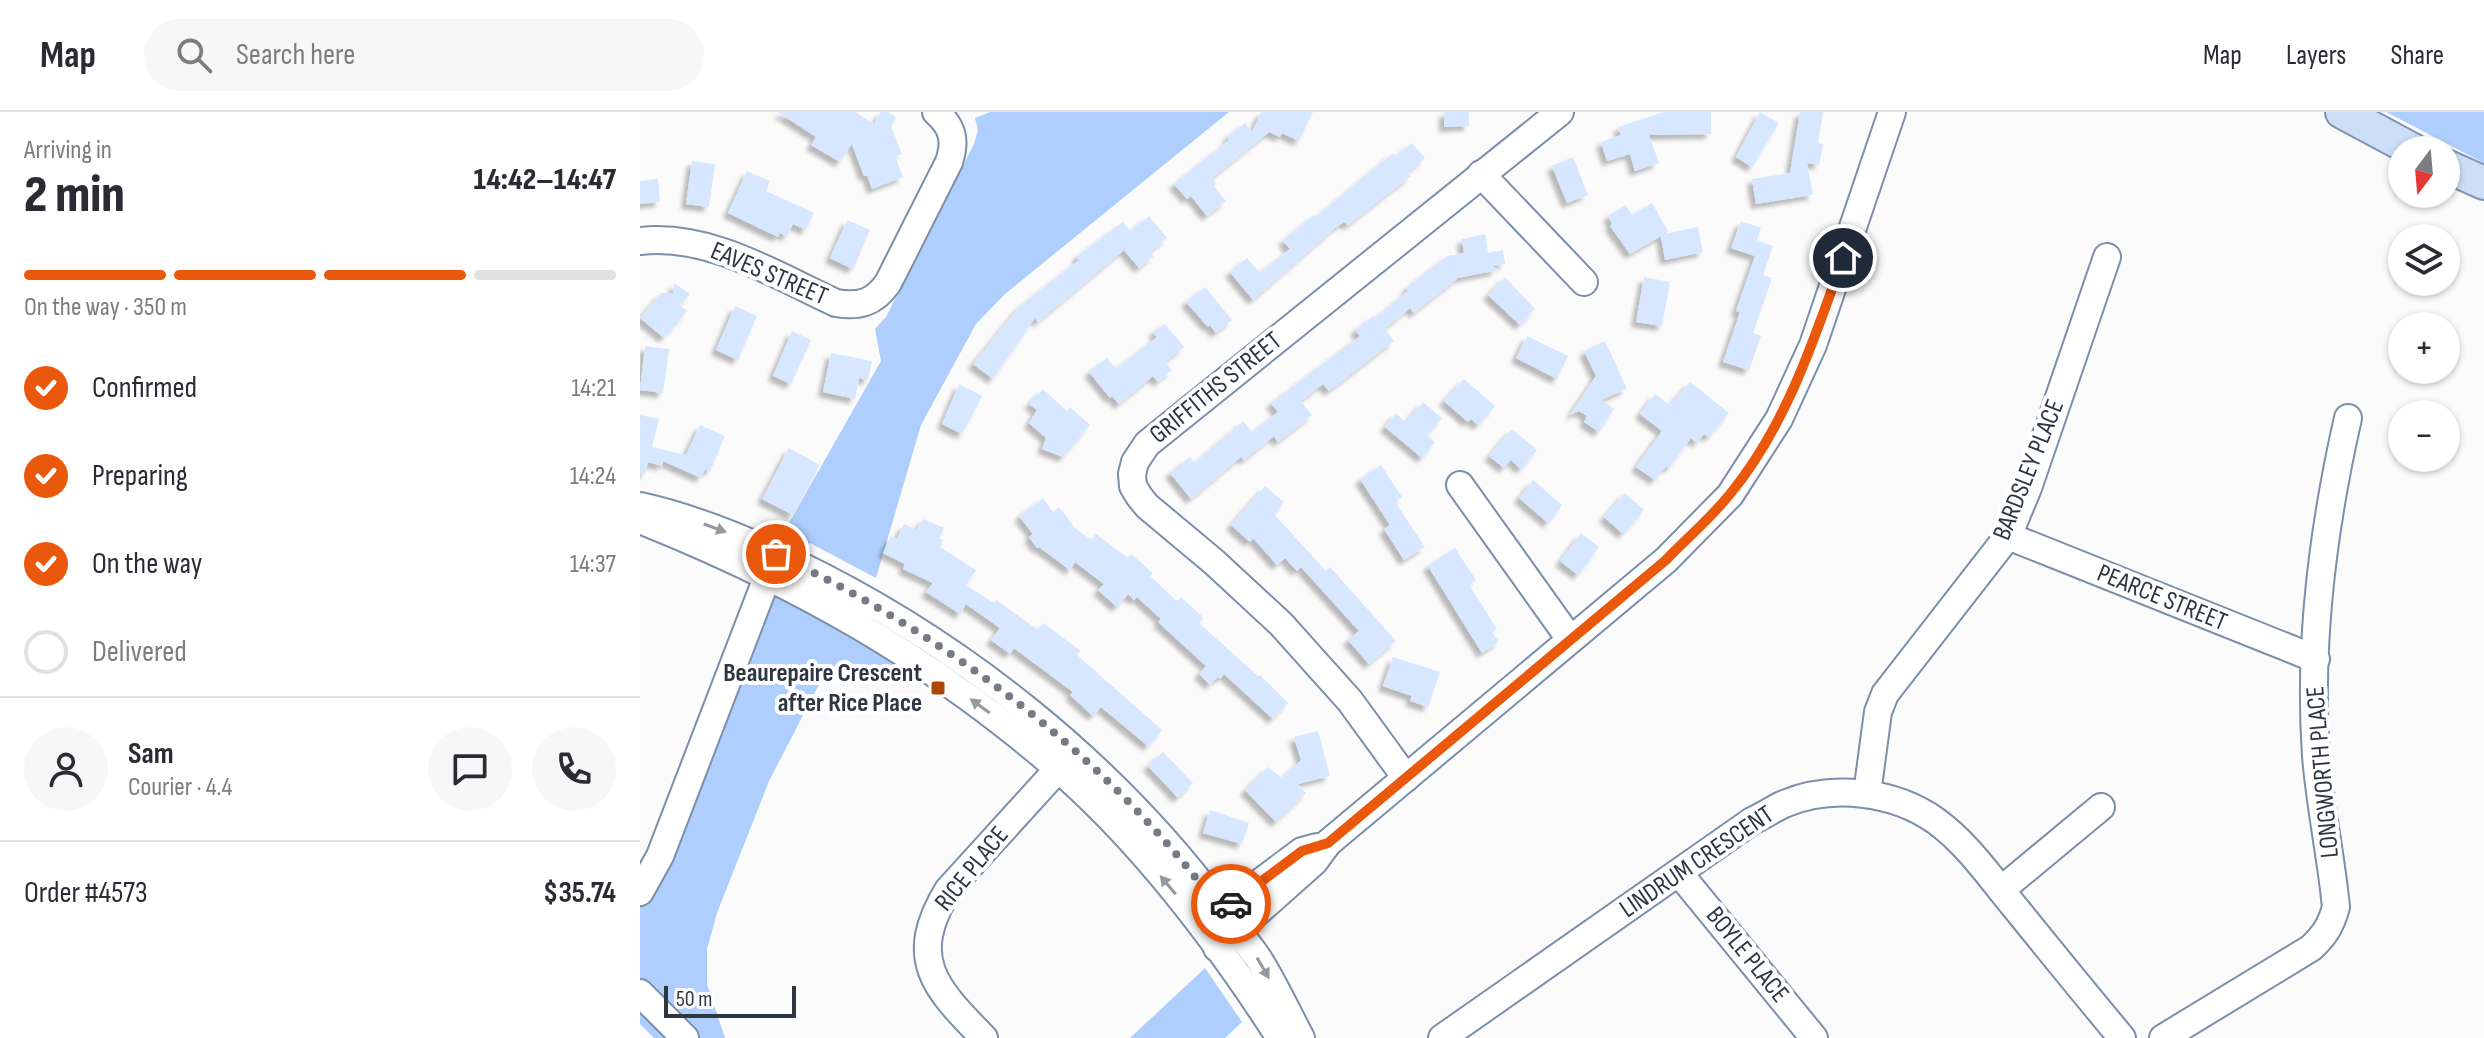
<!DOCTYPE html>
<meta charset="utf-8">
<style>
body{margin:0;font-family:"Sofia Sans Condensed",sans-serif;background:#f7f7f7;color:#2b2b33;height:100vh;display:flex;flex-direction:column;font-size:30px;white-space:nowrap}
*{box-sizing:border-box;margin:0}
p{font-size:26px;color:#7c7c81}
.icon{flex:none;width:44px;height:44px;fill:none;stroke:currentColor;stroke-width:2;stroke-linecap:round;stroke-linejoin:round}
.map{position:relative;flex:1;overflow:hidden}
.drawer{display:flex;flex-direction:column;background:#fff;width:640px}
.drawer>*{flex:none}
.needle{width:52px;rotate:196deg}
.tools{position:absolute;left:1748px;top:24px;display:grid;gap:16px}
.tools a{display:grid;place-items:center;width:72px;height:72px;border-radius:50%;background:#fff;box-shadow:0 2px 6px #0004;font-size:40px}
.scale{position:absolute;left:24px;bottom:20px;width:132px;box-sizing:border-box;padding-left:8px;border:4px solid #2e3642;border-top:0;font-size:22px;line-height:28px;white-space:nowrap;color:#2e3642;-webkit-text-stroke:6px #fff;paint-order:stroke}
.pin{position:absolute;display:grid;place-items:center;width:68px;height:68px;color:#fff;margin:-34px;border:4px solid #fff;border-radius:50%;box-shadow:0 2px 8px #0007}
.courier{position:absolute;display:grid;place-items:center;width:80px;height:80px;margin:-40px;border:6px solid #ea580c;border-radius:50%;background:#fff;color:#222;box-shadow:0 2px 10px #0007}
.summary em{font-style:normal;font-weight:800}
.summary div{display:flex;flex-direction:column-reverse}
.summary{display:flex;align-items:center;justify-content:space-between;height:136px;padding:0 24px}
h1{font-size:52px;font-weight:800;line-height:60px}
.bar{display:grid;grid-template-columns:repeat(4,1fr);gap:12px 8px;align-content:center;height:96px;padding:0 24px}
.bar i{height:10px;border-radius:6px;background:#e1e1e2}
.bar .on{background:#ea580c}
.bar p{grid-column:span 4}
.line{display:flex;align-items:center;gap:20px;padding:0 24px;border-top:2px solid #e1e1e2}
.line div{flex:1}
.round{display:grid;place-items:center;flex:none;width:84px;height:84px;border-radius:42px;background:#f7f7f7}
ol{padding:0 24px;list-style:none}
li{display:flex;align-items:center;gap:24px;height:88px}
li p{margin-inline-start:auto}
li .icon{padding:8px;border-radius:50%;background:#ea580c;color:#fff;stroke-width:4}
li:last-child{color:#7c7c81}
li i{width:44px;height:44px;border:4px solid #e1e1e2;border-radius:50%}
header{display:flex;align-items:center;gap:48px;box-sizing:border-box;height:112px;padding:0 40px;background:#fff;border-bottom:2px solid #e1e1e2}
header strong{font-size:38px}
nav{display:flex;gap:44px;margin-inline-start:auto;font-size:28px}
.search{width:560px;height:72px;background:#f7f7f7;display:flex;align-items:center;gap:20px;box-sizing:border-box;padding:0 28px;border-radius:44px;color:#7c7c81;font-size:30px}
main{display:flex;flex:1;min-height:0}
.map>svg:first-child{display:block}
.green{fill:#aecffd}
.building{fill:#d6e7ff;filter:url(#shadow)}
.lines{fill:none;stroke-linecap:round;stroke-linejoin:round}
.minor-casing{stroke:#7b8faa;stroke-width:30}
.major-casing{stroke:#8095b4;stroke-width:36}
.minor{stroke:#fff;stroke-width:26}
.major{stroke:#cddef7;stroke-width:32}
.oneway{fill:#969aa0}
.done{stroke:#767b83;stroke-width:8;stroke-dasharray:0 14.4}
.route{stroke:#ea580c;stroke-width:10}
.poi-dot{fill:#aa4903;stroke:#fff;stroke-width:3}
.labels{text-anchor:middle;dominant-baseline:central;stroke-width:8;stroke-linejoin:round;paint-order:stroke}
.street-label{font-size:26px;fill:#2e3642;stroke:#fff}
.poi-label{font-size:26px;font-weight:bold;fill:#2e3642;stroke:#fff;text-anchor:end}
</style>
<header>
<strong>Map</strong>
<div class="search"><svg class="icon" aria-label="search" viewBox="0 0 24 24"><circle cx="10" cy="10" r="6"/><path d="M15 15l6 6"/></svg>Search here</div>
<nav><a>Map</a><a>Layers</a><a>Share</a></nav>
</header>
<main>
<section class="drawer">
<div class="summary"><div><h1>2 min</h1><p>Arriving in</p></div><em>14:42–14:47</em></div>
<div class="bar"><i class="on"></i><i class="on"></i><i class="on"></i><i></i><p>On the way · 350 m</p></div>
<ol>
<li><svg class="icon" aria-label="check" viewBox="0 0 24 24"><path d="M5 12l5 5 9-10"/></svg>Confirmed<p>14:21</p></li>
<li><svg class="icon" aria-label="check" viewBox="0 0 24 24"><path d="M5 12l5 5 9-10"/></svg>Preparing<p>14:24</p></li>
<li><svg class="icon" aria-label="check" viewBox="0 0 24 24"><path d="M5 12l5 5 9-10"/></svg>On the way<p>14:37</p></li>
<li><i></i>Delivered</li>
</ol>
<div class="line" style="height:144px"><a class="round"><svg class="icon" aria-label="person" viewBox="0 0 24 24"><circle cx="12" cy="8" r="4"/><path d="M4 21q1-7 8-7t8 7"/></svg></a><div><b>Sam</b><p>Courier · 4.4</p></div><a class="round"><svg class="icon" aria-label="chat" viewBox="0 0 24 24"><path d="M4 5h16v11H9l-5 4z"/></svg></a><a class="round"><svg class="icon" aria-label="phone" viewBox="0 0 24 24"><path d="M5 4h4l2 5-3 2q2 4 5 5l2-3 5 2v4C11 20 4 13 5 4z"/></svg></a></div>
<div class="line" style="height:104px"><div>Order #4573</div><b>$35.74</b></div>
</section>
<div class="map">
<svg width="1844" height="926" viewBox="0 0 1844 926">
<defs>
<filter id="shadow"><feDropShadow dx="-5" dy="5" stdDeviation="2" flood-color="#0004"/></filter>
</defs>
<rect width="100%" height="100%" fill="#fbfbfb"/>
<g class="green">
<path d="M350,0H589L365,182L336,212L281,313L236,466L170,431L158,434L146,429L145,418L241,249L235,217L246,205L334,32L338,18L335,6Z"/>
<path d="M1746,0H1844V51Z"/>
<path d="M138,483L252,547L253,561L184,563L129,669L77,801L67,837V872L85,926H14L0,912V794L21,766L122,500Z"/>
<path d="M565,856L602,910L585,926H490Z"/>
</g>
<g class="building">
<path d="M138,0H215L234,12L241,0H248L256,5L251,14L262,42L255,45L263,65L232,77L227,63L224,64L212,32L200,50L171,33L176,25Z"/>
<path d="M621,0H673L659,29L642,21L640,25L629,20L572,66L576,72L574,74L586,89L567,104L551,84L547,87L534,72L589,28L587,25L605,11L612,20Z"/>
<path d="M804,0H829V14L804,15Z"/>
<path d="M1024,0H1071V22L1009,23L1019,51L995,59L990,42L967,49L961,30L981,23L978,15Z"/>
<path d="M1120,0L1139,11L1112,55L1096,45Z"/>
<path d="M1160,0H1183L1178,31L1183,32L1179,53L1167,51L1173,83L1116,92L1112,67L1150,61Z"/>
<path d="M772,31L785,46L768,60L771,64L708,113L704,110L695,116L613,188L590,160L607,146L620,161L650,137L643,129L674,103L676,105L753,41L755,45Z"/>
<path d="M933,45L948,83L927,91L912,54Z"/>
<path d="M52,49L75,52L69,95L46,92Z"/>
<path d="M107,59L130,69L126,79L174,101L166,118L153,112L147,124L140,121L138,125L88,101Z"/>
<path d="M18,67L20,90L0,92V69Z"/>
<path d="M1012,91L1028,119L1025,122L1058,115L1063,140L1025,148L1021,124L990,142L970,114L972,112L968,104L986,93L992,103Z"/>
<path d="M509,104L527,126L510,140L514,144L499,156L484,138L398,210L395,206L353,267L333,252L379,195L439,148L436,145L483,110L490,119Z"/>
<path d="M207,108L230,118L213,157L190,146Z"/>
<path d="M1101,109L1121,116L1117,128L1133,134L1123,163L1132,166L1113,221L1121,224L1109,258L1083,250L1100,200L1096,199L1115,144L1091,136Z"/>
<path d="M845,122L848,141L863,138L865,152L853,154L858,158L818,166L774,201L770,196L745,217L754,229L689,279L683,272L661,289L672,303L638,330L634,324L604,348L601,345L551,387L530,361L550,345L555,351L603,309L612,320L638,300L631,291L720,224L715,218L733,204L735,206L768,179L766,176L807,144L824,141L822,127Z"/>
<path d="M865,165L895,197L880,213L848,183Z"/>
<path d="M1004,165L1030,170L1022,214L996,210Z"/>
<path d="M34,171L50,182L40,193L47,199L24,226L0,206L21,181H33Z"/>
<path d="M565,175L592,208L576,221L570,213L568,215L546,190Z"/>
<path d="M95,194L117,204L98,248L76,238Z"/>
<path d="M525,212L544,235L525,250L532,258L518,270L513,264L479,292L472,284L470,286L449,260L467,246L476,257L517,225L513,220Z"/>
<path d="M152,219L171,228L151,272L133,264Z"/>
<path d="M887,224L928,244L917,267L876,246Z"/>
<path d="M965,229L987,277L961,288L974,297L959,320L944,310L947,304L939,299L930,303L956,264L944,239Z"/>
<path d="M5,234L29,237L23,281L0,278Z"/>
<path d="M191,241L232,249L228,268L219,266L215,287L183,280Z"/>
<path d="M824,267L855,294L838,313L831,307L828,310L804,289Z"/>
<path d="M1050,270L1089,301L1069,325L1064,322L1057,331L1051,326L1029,356L1026,354L1015,368L996,355L1022,319L1000,302L1015,282L1030,293Z"/>
<path d="M319,272L342,284L322,322L302,312Z"/>
<path d="M403,277L427,299L430,295L450,313L423,345L402,337L406,326L389,311L397,298L389,292Z"/>
<path d="M783,290L802,306L787,323L795,330L782,346L745,315L756,301L766,310Z"/>
<path d="M0,303L19,307L12,335L46,343L60,313L85,324L70,359L65,357L61,366L23,349L22,354L8,350L5,362L0,361Z"/>
<path d="M872,317L897,338L881,357L871,348L864,356L849,344Z"/>
<path d="M149,336L180,353L153,403L122,387Z"/>
<path d="M741,353L762,385L755,390L785,435L764,448L744,417L750,413L720,367Z"/>
<path d="M893,368L922,393L908,411L879,386Z"/>
<path d="M625,374L644,390L634,402L686,459L690,455L756,529L729,552L708,528L719,519L661,455L657,459L645,446L637,453L613,426L610,430L591,413Z"/>
<path d="M985,381L1004,398L983,422L964,405Z"/>
<path d="M403,386L413,400L419,395L435,416L451,428L456,422L488,446L491,442L513,461L510,464L537,489L541,485L564,506L559,511L618,564L620,563L648,591L633,607L584,562L580,567L578,565L570,573L559,562L566,554L518,510L521,507L497,485L494,488L488,482L477,495L458,478L464,472L435,450L430,458L399,435L397,436L389,425L393,422L379,404Z"/>
<path d="M283,407L304,416L299,426L303,428L300,435L336,458L326,473L354,491L356,488L398,518L403,511L441,539L437,543L522,618L508,634L461,595L453,604L430,583L433,580L390,548L374,536L370,542L351,528L360,516L326,492L320,502L286,480L293,471L263,457L265,452L243,441L251,424L257,427L264,412L277,418Z"/>
<path d="M941,421L959,435L938,463L920,449Z"/>
<path d="M815,436L836,468L829,473L857,517L852,520L859,530L842,541L788,454Z"/>
<path d="M753,545L800,560L788,595L770,589L772,584L743,574Z"/>
<path d="M678,619L690,664L658,672L666,681L636,710L605,678L628,655L642,666L661,648L654,625Z"/>
<path d="M523,640L553,671L538,686L508,654Z"/>
<path d="M570,698L609,711L602,732L563,721Z"/>
</g>
<g class="lines">
<g class="minor-casing">
<g id="minor">
<path d="M841,62L944,170"/>
<path d="M0,129C69,121 135,163 196,191C219,195 234,191 248,171L309,50C316,29 313,15 296,0"/>
<path d="M820,373L930,527"/>
<path d="M0,394C54,406 103,426 153,450C318,529 472,651 581,798C593,815 607,830 618,846C634,871 647,900 661,926"/>
<path d="M0,408C155,470 289,545 416,655C504,731 577,828 640,926"/>
<path d="M1368,424L1676,547"/>
<path d="M766,666L710,589L641,512L574,450L507,394L499,384L493,374L492,362L495,350L507,332L920,0"/>
<path d="M1227,682L1238,600L1245,582L1368,424L1388,376L1467,145"/>
<path d="M1039,761L1174,926"/>
<path d="M1361,778L1461,695"/>
<path d="M0,780L20,744L133,450"/>
<path d="M568,809L662,739L677,735"/>
<path d="M577,836L674,750L688,731L1026,448L1090,383L1139,307L1173,233L1252,0"/>
<path d="M0,881L45,926"/>
<path d="M344,926C295,876 266,847 308,778L429,645"/>
<path d="M802,926L1112,709C1123,704 1133,697 1144,692C1192,672 1254,679 1296,709C1328,732 1352,768 1378,799C1412,841 1447,884 1482,926"/>
<path d="M1523,926L1671,836C1685,823 1691,813 1696,795C1691,744 1680,694 1676,644C1668,530 1683,416 1708,306"/>
</g>
</g>
<g class="major-casing">
<g id="major">
<path d="M1702,0L1773,38"/>
<path d="M1806,54L1844,71"/>
</g>
</g>
<use href="#minor" class="minor"/>
<use href="#major" class="major"/>
</g>
<defs><path id="oneway-solid" d="M-6-.8H1V-3.2L6.5 0L1 3.2V.8H-6Z" transform="scale(2)"/></defs>
<g class="oneway">
<use href="#oneway-solid" transform="translate(75 416) rotate(20)"/>
<use href="#oneway-solid" transform="translate(340 594) rotate(-144)"/>
<use href="#oneway-solid" transform="translate(528 773) rotate(-130)"/>
<use href="#oneway-solid" transform="translate(623 856) rotate(60)"/>
</g>
<g class="lines">
<path class="done" d="M136,442C307,523 469,645 581,799L591,792"/>
<path class="route" d="M591,792L662,739L688,731L1026,448C1047,426 1071,406 1090,382C1146,314 1174,228 1203,146"/>
</g>
<rect class="poi-dot" x="290" y="568" width="16" height="16" rx="4"/>
<g class="labels">
<g class="street-label">
<text transform="translate(129 162) rotate(23)">EAVES STREET</text>
<text transform="translate(576 276) rotate(-39)">GRIFFITHS STREET</text>
<text transform="translate(1389 358) rotate(-68)">BARDSLEY PLACE</text>
<text transform="translate(1522 486) rotate(22)">PEARCE STREET</text>
<text transform="translate(1683 660) rotate(-95)">LONGWORTH PLACE</text>
<text transform="translate(1057 750) rotate(-34)">LINDRUM CRESCENT</text>
<text transform="translate(332 757) rotate(-51)">RICE PLACE</text>
<text transform="translate(1107 843) rotate(51)">BOYLE PLACE</text>
</g>
<g class="poi-label">
<text x="282" y="561">Beaurepaire Crescent<tspan x="282" dy="30">after Rice Place</tspan></text>
</g>
</g>
</svg>
<div class="tools">
<a><svg class="needle" viewBox="-14 -14 28 28"><path d="M0-13l5 13h-10z" fill="#e53935"/><path d="M0 13l5-13h-10z" fill="#7c7c81"/></svg></a>
<a><svg class="icon" aria-label="layers" viewBox="0 0 24 24"><path d="M12 4l9 5-9 5-9-5zM3 14l9 5 9-5"/></svg></a>
<a>+</a>
<a>−</a>
</div>
<div class="scale">50 m</div>
<div class="pin" style="left:136px;top:442px;background:#ea580c"><svg class="icon" aria-label="bag" viewBox="0 0 24 24"><path d="M5 8h14l-1 12H6zM9 8a3 3 0 0 1 6 0"/></svg></div>
<div class="pin" style="left:1203px;top:146px;background:#1f2937"><svg class="icon" aria-label="home" viewBox="0 0 24 24"><path d="M3 11l9-7 9 7M6 9v11h12V9"/></svg></div>
<div class="courier" style="left:591px;top:792px"><svg class="icon" aria-label="car" viewBox="0 0 24 24"><path d="M5 17H2v-5l4-1 3-4h7l3 4 3 1v5h-3M9 17h6M6 11h13"/><circle cx="7" cy="17" r="2"/><circle cx="17" cy="17" r="2"/></svg></div>
</div>
</main>
